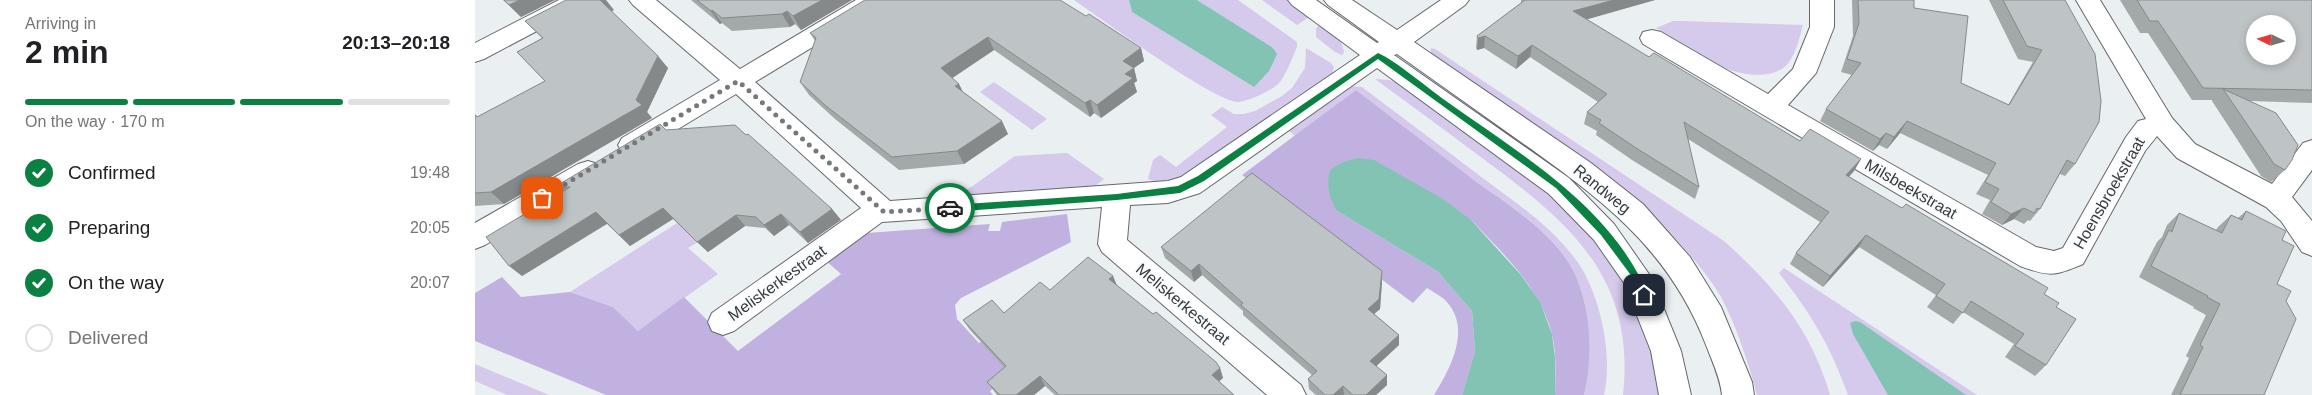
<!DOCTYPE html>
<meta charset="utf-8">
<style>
body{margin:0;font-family:Arial,sans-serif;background:#f6f6f6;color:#202124;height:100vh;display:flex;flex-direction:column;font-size:19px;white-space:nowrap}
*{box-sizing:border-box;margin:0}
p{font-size:16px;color:#757577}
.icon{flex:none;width:28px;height:28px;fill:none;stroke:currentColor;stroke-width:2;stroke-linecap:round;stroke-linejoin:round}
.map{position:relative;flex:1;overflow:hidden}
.drawer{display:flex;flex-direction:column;background:#fff;width:475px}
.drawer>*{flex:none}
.needle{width:32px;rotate:275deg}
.tools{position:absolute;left:1771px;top:15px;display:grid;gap:10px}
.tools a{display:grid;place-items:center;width:50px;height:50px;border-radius:50%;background:#fff;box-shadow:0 2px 8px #0003;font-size:25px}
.pin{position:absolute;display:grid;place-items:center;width:42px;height:42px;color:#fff;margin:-21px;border-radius:10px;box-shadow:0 2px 8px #0006}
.courier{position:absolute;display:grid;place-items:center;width:50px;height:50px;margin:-25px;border:4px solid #0b8043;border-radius:50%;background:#fff;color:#222;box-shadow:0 1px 6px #0007}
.overview em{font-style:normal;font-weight:600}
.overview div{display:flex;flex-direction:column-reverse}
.overview{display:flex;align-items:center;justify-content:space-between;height:85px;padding:0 25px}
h1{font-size:32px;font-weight:600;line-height:38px}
.bar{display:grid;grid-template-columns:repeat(4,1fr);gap:8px 5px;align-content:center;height:60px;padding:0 25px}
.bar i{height:6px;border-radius:4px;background:#e0e0e0}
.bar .on{background:#0b8043}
.bar p{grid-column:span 4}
ol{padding:0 25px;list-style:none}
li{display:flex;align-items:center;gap:15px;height:55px}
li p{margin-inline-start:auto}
li .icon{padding:5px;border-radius:50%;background:#0b8043;color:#fff;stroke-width:4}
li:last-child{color:#757577}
li i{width:28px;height:28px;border:2px solid #e0e0e0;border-radius:50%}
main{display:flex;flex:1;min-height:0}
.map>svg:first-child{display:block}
.green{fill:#d5c9ec}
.forest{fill:#c1b1e1}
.water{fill:#82c3b4}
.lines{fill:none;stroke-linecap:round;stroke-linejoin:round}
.minor-casing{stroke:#64686b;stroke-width:2}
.minor{fill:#fff;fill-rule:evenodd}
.wall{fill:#a3a9a9}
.shaded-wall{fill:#85898a}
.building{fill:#bec4c5;stroke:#85898a;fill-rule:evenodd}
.route{fill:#0b8043}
.done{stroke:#76797b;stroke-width:5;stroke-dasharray:0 9}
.labels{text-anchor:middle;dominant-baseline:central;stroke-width:4.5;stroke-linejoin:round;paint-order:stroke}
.street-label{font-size:16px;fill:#383a3b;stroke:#f8fcff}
</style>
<main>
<section class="drawer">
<div class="overview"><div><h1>2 min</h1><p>Arriving in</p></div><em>20:13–20:18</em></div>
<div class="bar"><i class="on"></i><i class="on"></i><i class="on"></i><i></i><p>On the way · 170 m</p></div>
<ol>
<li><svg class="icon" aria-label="check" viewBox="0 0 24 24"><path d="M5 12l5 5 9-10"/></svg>Confirmed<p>19:48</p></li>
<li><svg class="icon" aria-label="check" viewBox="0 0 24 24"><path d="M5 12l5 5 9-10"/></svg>Preparing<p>20:05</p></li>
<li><svg class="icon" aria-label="check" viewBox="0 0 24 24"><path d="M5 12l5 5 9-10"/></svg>On the way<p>20:07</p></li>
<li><i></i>Delivered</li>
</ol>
</section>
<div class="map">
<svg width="1837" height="395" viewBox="0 0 1837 395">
<rect width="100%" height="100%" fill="#eaeff2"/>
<g class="green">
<path d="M599,0H654L657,12L779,87L797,48L722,0H763L822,42V47C817,58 812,73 805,82C797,91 776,100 764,102C742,104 624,17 599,0Z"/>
<path d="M787,0H814L836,16L822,25Z"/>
<path d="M1198,21H1206L1328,25C1325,36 1322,49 1316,59C1304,81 1269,76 1250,68L1181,28Z"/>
<path d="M845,25L866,42L869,52L867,55L860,52L841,37V28Z"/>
<path d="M831,48L856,63L859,67L857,74L708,176C699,180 682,184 673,179L678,160L685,155L701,167L752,127L736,115L747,107L759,114H769L780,111L807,96L817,88L830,68Z"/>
<path d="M956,48L960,49L1249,241C1299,286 1336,329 1355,395H1282C1273,362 1262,327 1246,297C1229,268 1203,241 1179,217L962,60L956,53Z"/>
<path d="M900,79L914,80L929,84L1077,192L1112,227L1144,269L1176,352L1187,395H1148C1161,277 1094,222 1007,158C972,132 936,105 900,79Z"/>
<path d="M519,82L572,119L557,130L505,92Z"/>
<path d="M877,86L887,87C926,117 966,146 1005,176C1040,202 1079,228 1104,264C1126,298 1138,356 1129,395H1109C1119,355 1116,309 1099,272C1080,232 1033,205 999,180C960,150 920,120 881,90L820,136L813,130Z"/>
<path d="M592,153L629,179L620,186L482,197L540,156Z"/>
<path d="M202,223L223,242L213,248L243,274L163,331L138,307L95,292Z"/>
<path d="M1309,268L1502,395H1373C1355,345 1337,315 1304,273Z"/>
<path d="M0,364L7,367L74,395H32L0,381Z"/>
</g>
<g class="forest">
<path d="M881,90C920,120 960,150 999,180C1033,205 1079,232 1099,272C1116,309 1119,355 1109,395H1080C1080,375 1082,354 1077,334C1065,288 1028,253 996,220L862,211L962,271L997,311L1000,351L987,395H959C976,368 998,326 969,299C964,295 958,292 952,288L938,303L767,175Z"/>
<path d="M592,214L596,242L486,298L480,305L482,319L504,343L517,335L547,365L515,391L518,395H131L0,341V293L27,277L46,297L95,292L138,307L163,331L209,297L263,351L366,274L350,260L392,233L515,224L513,231H525L527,222Z"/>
</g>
<g class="water">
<path d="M654,0H722L798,48L802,54L794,71L779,87L657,12Z"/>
<path d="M882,158L899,160L968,199L996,220L1046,275L1065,302L1077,334L1080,357V395H987L1000,351L997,311L962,271L862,211C854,197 851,187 855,170L866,163Z"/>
<path d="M1380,321L1385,322L1491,395H1413L1378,334L1375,323Z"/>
</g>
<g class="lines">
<g class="minor-casing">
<g id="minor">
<path d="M84,0H115L111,5L9,59L0,62V43Z"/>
<path d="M154,0H181L265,69L381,0H411L407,5L280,82L415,201L693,181L706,177L885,55L817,5L813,0H841L902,43L904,42L853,5L849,0H877L922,30L966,0H994L990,5L939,42L1116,163L1168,204L1215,257L1246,307L1277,382L1279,395H1247C1245,377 1237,361 1231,345C1193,246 1122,196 1039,137C1000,109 961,82 922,54L919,55L1094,178L1139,224L1176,277L1206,351L1216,395H1184L1176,351L1149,283L1119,240L1074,194L902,68L725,193L693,203L655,205L652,240L826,385L831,395H792L627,252L623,244L627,207L407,222L259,331L248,335L237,331L233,322L237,313L386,208L261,94L165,152L156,155L147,152L143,145L147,138L245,80L158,5Z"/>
<path d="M1335,0H1359V27L1341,73L1313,105L1561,247L1579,251L1588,248L1651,137L1663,121L1671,119L1601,0H1625L1697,118L1720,144L1797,184L1828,143L1837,140V170L1817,197L1837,221V256L1827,252L1806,221L1791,207L1702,158L1682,136L1670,151L1608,264C1580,276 1575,277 1545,266L1168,44L1165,38L1168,32L1177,30L1186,32L1293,94L1318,69L1335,27Z"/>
<path d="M113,161L123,164L126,171L123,178L10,245L0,249V223L103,164Z"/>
</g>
</g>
<use href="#minor" class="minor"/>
</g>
<g class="wall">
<path d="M28,0H80L46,17Z"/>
<path d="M216,0H377L326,30L320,24L315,27L257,31L247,23L245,24Z"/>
<path d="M1046,0H1180L1111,19L1174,57L1325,141L1386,159L1379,171L1374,177L1569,294L1581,307L1571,365L1560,376L1530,357L1539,344L1488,312L1478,324L1452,307L1461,295L1384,247L1348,287L1315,264L1321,253L1345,222L1213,139L1224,187L1220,199L1157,160L1121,135L1122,131L1109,124L1112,112L1123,102L1055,57L1041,69L1009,48L1002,50L1001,48L1002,36L1046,3Z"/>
<path d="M1377,0H1439V8L1486,83L1533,105L1558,62L1543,59L1514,0H1590L1600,164L1590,176L1585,174L1565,209L1555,221L1553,220L1549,224L1539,219L1527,225L1507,214L1515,200L1501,194L1513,175L1425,133L1412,149L1404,145L1398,151L1345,121L1351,109L1377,75L1366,72L1378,36Z"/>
<path d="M1645,0H1837V103L1775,101L1810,170L1796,182L1786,176L1737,101V100H1717L1673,33H1665Z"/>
<path d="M139,10L136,11L193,68L172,112L177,118L29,204L0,206V114L3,117L70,81L42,52L67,38L50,21Z"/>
<path d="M611,16L666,48L669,61L659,68L662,81L659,83L662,92L626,118L619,113L615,117L519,50L477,78L484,84L488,92L533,134L489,164L424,170L360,119L334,95L325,82L340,41L335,33Z"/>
<path d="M191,130L357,209L366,220L333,243L314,225L299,236L290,228L270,226L233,252L198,219L155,246L132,224L47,276L84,193L78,188Z"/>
<path d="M1771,211L1807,240L1802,284L1811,301L1789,395H1696L1714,358L1711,356L1731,315L1718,308L1719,307L1664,277L1682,242L1687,237L1692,225L1704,213L1741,230L1743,227L1756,215L1763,218Z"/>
<path d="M686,247L907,271V282L905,309L899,314L924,335V345L901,366L912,385L901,395H841L834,389L833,379L837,375L768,315V311L727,275L719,282L690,258Z"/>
<path d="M638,276L642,286L745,368L748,378L744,381L759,395H580L570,386L559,395H522L512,382L530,368L495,330L488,320L529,313Z"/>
</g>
<g class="shaded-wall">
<path d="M45,0H80L46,17L34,5Z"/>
<path d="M125,0H131L139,10L135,12Z"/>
<path d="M347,0H377L326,30L318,16Z"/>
<path d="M1139,0H1180L1096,24L1098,11Z"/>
<path d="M237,10L247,23L245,24L236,11Z"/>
<path d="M312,11L320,24L315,27L307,14Z"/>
<path d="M1010,36L1009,48L1002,50L1003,38Z"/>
<path d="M513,37L519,50L473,81L466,68Z"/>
<path d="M1057,45L1055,57L1041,69L1043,56Z"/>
<path d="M666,48L669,61L659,68L662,81L659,83L662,92L626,118L622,105L648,61Z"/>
<path d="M183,56L193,68L172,112L177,118L29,204L16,192L161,100Z"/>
<path d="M484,84L490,97L480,86Z"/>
<path d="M615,100L619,113L615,117L610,103Z"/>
<path d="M527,121L533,134L489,164L482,151Z"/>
<path d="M1432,121L1425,133L1412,149L1419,137Z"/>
<path d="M1411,133L1404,145L1398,151L1405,139Z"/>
<path d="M1386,159L1379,171L1364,187L1371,175Z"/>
<path d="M188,208L198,219L155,246L144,235Z"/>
<path d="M1549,208L1539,219L1527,225L1536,214Z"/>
<path d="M357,209L366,220L333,243L325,232Z"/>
<path d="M121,212L133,223L47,276L34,266Z"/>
<path d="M306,214L314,225L299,236L289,225Z"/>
<path d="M261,215L270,226L233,252L222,242Z"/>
<path d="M1391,235L1384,247L1348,287L1355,276Z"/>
<path d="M724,264L727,275L719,282L716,271Z"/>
<path d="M907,271V282L905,309L893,319V309Z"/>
<path d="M638,276L642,286L634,279Z"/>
<path d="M924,335V345L896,371L895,361Z"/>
<path d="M745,368L748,378L740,385L737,375Z"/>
<path d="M912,375V385L901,395H891Z"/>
<path d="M565,376L570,386L559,395H541Z"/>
<path d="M868,386L869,395H858Z"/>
</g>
<g class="building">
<path d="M29,0H45L34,5Z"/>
<path d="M91,0H125L183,56L161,100L167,105L16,192L0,193V115L2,117L70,81L42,52L68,38L50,21Z"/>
<path d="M222,0H347L318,16L312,11L307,14L247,18L237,10L236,11Z"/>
<path d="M390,0H585L611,16L614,14L666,48L648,61L659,68L650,74L658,78L622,105L615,100L610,103L513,37L466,68L484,84L480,86L527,121L482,151L417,157L351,106L325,82L341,38L335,33Z"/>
<path d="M1050,0H1139L1098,11L1174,57L1179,53L1325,141L1335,129L1386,159L1371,175L1427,208L1431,204L1573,288L1569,294L1584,303L1581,307L1601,319L1571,365L1540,346L1549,334L1496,301L1488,313L1461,296L1470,284L1391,235L1355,276L1321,253L1354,212L1209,122L1224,187L1161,148L1124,123L1126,120L1112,112L1132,94L1057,45L1043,56L1010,36L1003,38L1002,36Z"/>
<path d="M1383,0H1439V8L1493,16L1486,83L1534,105L1567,50L1552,46L1528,0H1590L1620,54L1626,101L1624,122L1600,164L1592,160L1565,209L1562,208L1559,213L1549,208L1536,214L1516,202L1524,189L1510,182L1521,163L1432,121L1419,137L1411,133L1405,139L1351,109L1386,63L1372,59L1384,23Z"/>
<path d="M1662,0H1837V90L1728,88L1683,21H1675ZM1780,24H1812V56H1780Z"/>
<path d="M1748,89L1801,113L1823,145L1817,160L1810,170L1799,164Z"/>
<path d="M185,124L191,130L260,125L271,135L273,134L357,209L325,232L306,214L289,225L281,217L261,215L222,242L188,208L144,235L121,212L34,266L11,237L95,187L78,188Z"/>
<path d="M777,173L907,271L904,299L893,309L924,335L895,361L912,375L891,395H878L868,386L858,395H850L833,379L842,371L766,305L768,303L724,264L716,271L686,247Z"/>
<path d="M1771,211L1811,231L1807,240L1819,246L1802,284L1816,291L1811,301L1821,319L1789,395H1705L1728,347L1725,345L1745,304L1732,297L1733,296L1676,266L1694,230L1697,232L1704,213L1747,233L1756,215L1767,220Z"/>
<path d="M613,257L638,276L634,279L678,314L681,312L741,362L745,368L737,375L759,395H584L565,376L541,395H525L512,382L531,366L488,320L517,300L529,313L565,282L575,290Z"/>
</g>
<path class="route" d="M903,53C921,61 953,88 971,101C1045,154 1137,207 1173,295L1172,298H1166L1158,278L1126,235L1081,188L903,59L729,181L705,193L642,200L475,212L471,208L475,205L642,194L703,186L723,176Z"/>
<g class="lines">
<path class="done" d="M67,198L263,81L409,212L475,208"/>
</g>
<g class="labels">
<g class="street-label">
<text transform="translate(1127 189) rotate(39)">Randweg</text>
<text transform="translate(1436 189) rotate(30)">Milsbeekstraat</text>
<text transform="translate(1634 193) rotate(-60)">Hoensbroekstraat</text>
<text transform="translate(302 283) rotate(-36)">Meliskerkestraat</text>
<text transform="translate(708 304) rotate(40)">Meliskerkestraat</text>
</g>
</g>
</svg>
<div class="tools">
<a><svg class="needle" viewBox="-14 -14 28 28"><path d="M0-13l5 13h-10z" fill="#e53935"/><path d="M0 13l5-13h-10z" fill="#757577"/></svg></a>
</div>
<div class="pin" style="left:67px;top:198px;background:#ea580c"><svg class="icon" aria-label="bag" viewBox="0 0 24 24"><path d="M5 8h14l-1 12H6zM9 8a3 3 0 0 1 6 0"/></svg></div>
<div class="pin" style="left:1169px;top:295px;background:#1f2937"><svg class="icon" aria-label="home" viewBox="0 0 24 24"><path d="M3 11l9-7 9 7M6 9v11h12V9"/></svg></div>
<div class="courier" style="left:475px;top:208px"><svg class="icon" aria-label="car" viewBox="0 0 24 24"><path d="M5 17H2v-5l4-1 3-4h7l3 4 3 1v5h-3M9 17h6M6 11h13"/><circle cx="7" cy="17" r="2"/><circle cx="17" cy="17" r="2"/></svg></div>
</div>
</main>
